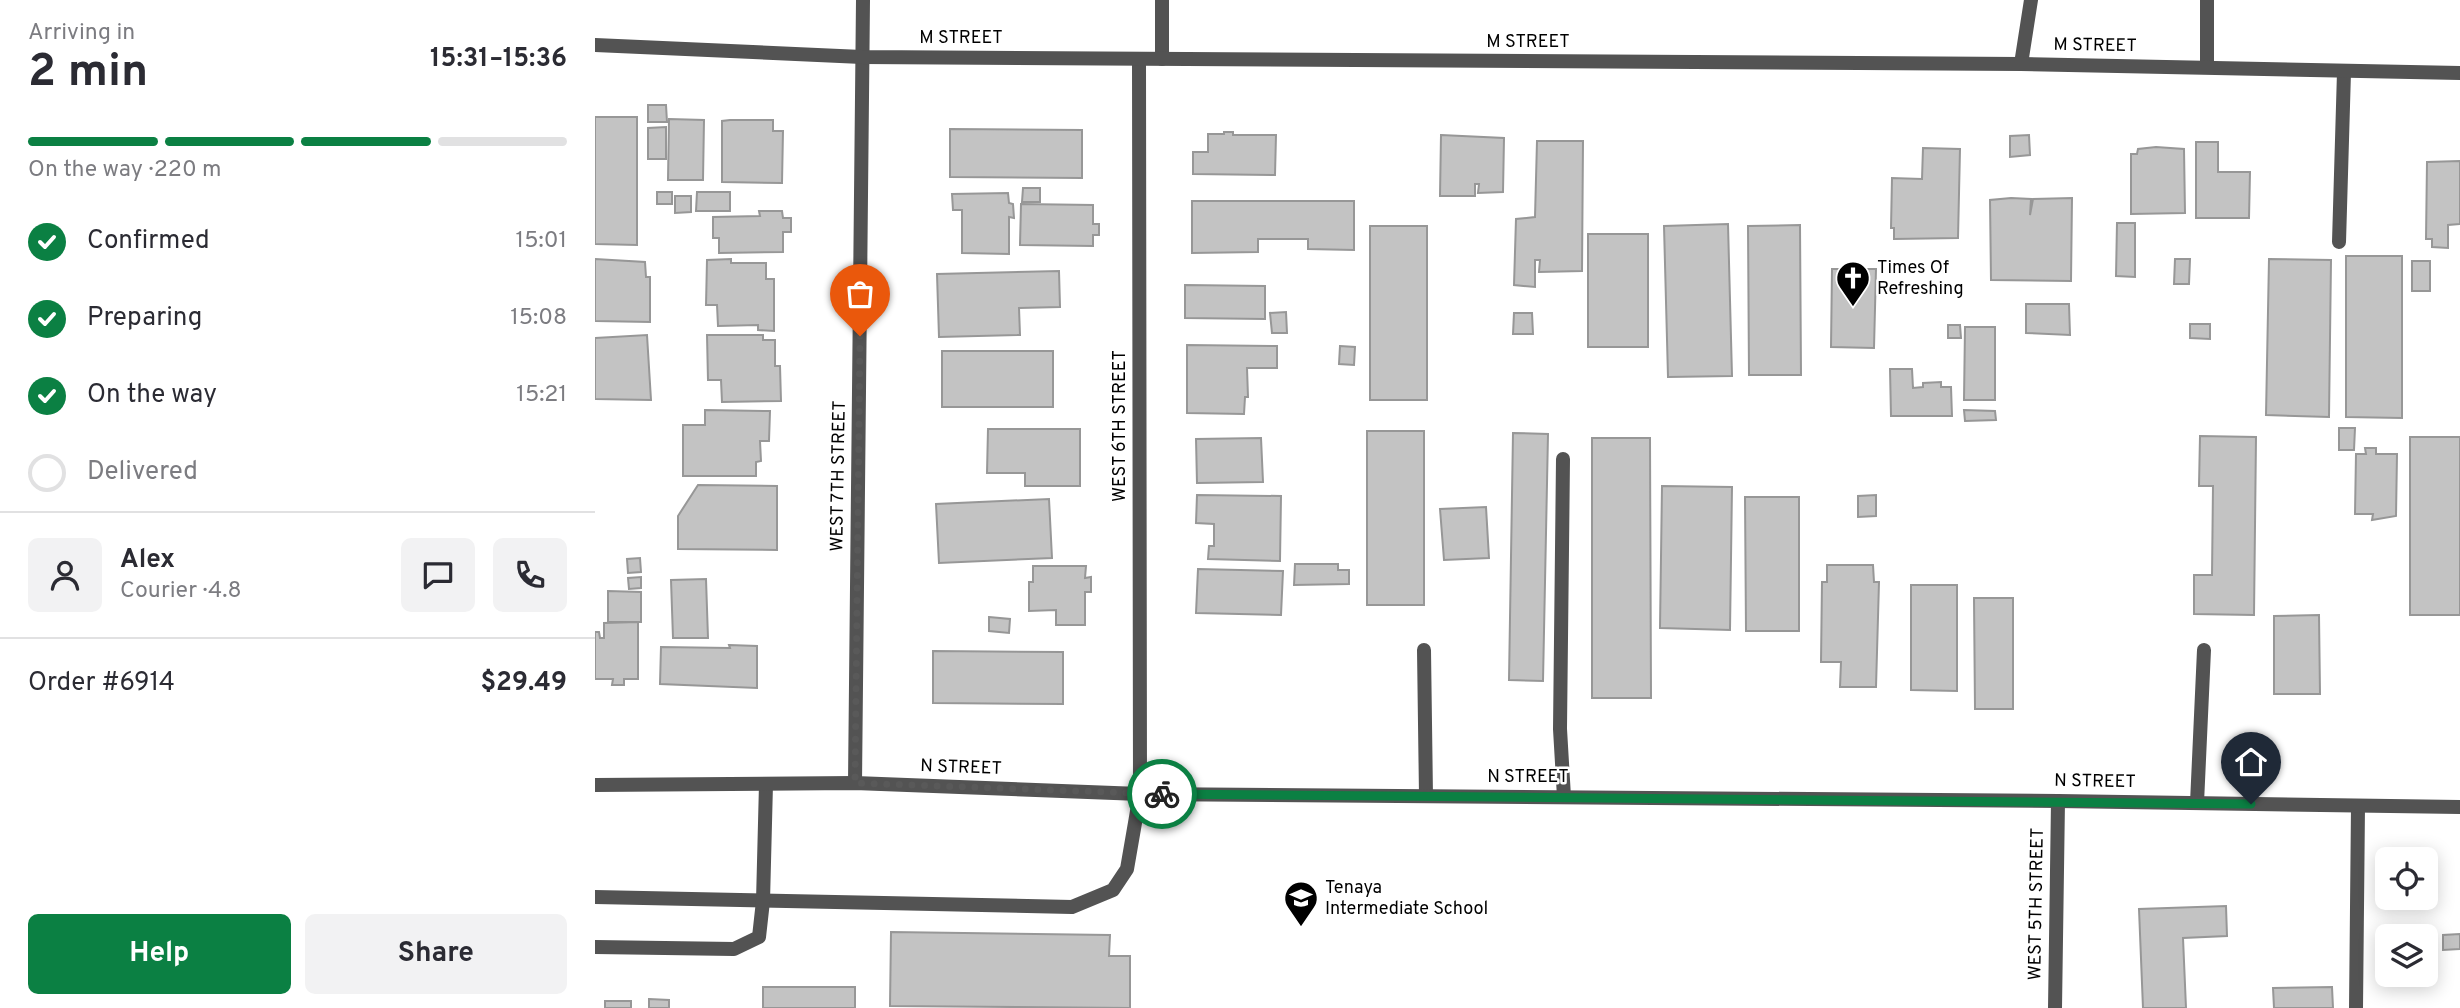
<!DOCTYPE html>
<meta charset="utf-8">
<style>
body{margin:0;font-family:Overpass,sans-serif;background:#f2f2f3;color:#2b2b33;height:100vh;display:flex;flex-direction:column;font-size:26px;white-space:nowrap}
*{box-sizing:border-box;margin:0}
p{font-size:23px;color:#7c7c81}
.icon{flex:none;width:38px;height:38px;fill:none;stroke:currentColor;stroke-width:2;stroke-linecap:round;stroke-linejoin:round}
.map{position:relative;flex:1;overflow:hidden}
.sheet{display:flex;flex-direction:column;background:#fff;width:595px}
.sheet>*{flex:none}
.buttons{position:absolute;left:1780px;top:847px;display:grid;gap:14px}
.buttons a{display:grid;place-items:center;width:63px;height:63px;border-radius:10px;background:#fff;box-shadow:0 4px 18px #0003;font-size:35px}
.pin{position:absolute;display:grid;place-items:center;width:60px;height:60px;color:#fff;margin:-72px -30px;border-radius:50% 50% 50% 0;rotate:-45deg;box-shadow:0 0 7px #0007}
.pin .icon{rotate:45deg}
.courier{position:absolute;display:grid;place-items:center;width:70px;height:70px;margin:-35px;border:5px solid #0b8043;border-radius:50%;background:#fff;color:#222;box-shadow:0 2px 9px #0007}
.summary em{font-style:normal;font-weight:700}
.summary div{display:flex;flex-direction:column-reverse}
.summary{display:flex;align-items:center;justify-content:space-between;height:119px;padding:0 28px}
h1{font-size:46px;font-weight:700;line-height:52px}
.bar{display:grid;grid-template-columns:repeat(4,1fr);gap:10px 7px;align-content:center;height:84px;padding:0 28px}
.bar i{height:9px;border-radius:5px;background:#e1e1e2}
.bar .selected{background:#0b8043}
.bar p{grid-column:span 4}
.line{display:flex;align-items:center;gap:18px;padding:0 28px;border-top:2px solid #e1e1e2}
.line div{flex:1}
.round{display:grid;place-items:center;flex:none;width:74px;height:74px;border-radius:10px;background:#f2f2f3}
ol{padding:0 28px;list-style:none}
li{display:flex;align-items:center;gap:21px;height:77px}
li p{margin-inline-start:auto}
li .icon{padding:7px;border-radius:50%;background:#0b8043;color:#fff;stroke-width:4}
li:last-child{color:#7c7c81}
li i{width:38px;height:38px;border:4px solid #e1e1e2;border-radius:50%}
.cta{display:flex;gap:14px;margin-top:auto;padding:14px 28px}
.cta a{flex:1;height:80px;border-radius:10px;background:#0b8043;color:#fff;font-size:28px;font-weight:700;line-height:80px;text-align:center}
.cta a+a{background:#f2f2f3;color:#2b2b33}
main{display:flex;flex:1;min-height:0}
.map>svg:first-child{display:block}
.building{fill:#c3c3c3;stroke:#979797;stroke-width:2}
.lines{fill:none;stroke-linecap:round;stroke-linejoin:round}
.service{stroke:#535353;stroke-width:14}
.minor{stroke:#535353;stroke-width:14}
.tertiary{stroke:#535353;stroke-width:14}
.done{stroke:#595959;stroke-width:7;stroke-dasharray:0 12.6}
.route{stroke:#0b8043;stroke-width:9}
.labels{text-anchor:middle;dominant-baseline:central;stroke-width:5;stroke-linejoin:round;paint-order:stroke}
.street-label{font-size:18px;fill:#000;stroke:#fff}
.poi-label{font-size:18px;fill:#000;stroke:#fff;text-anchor:start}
</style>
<main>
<section class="sheet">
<div class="summary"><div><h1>2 min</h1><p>Arriving in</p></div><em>15:31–15:36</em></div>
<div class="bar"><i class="selected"></i><i class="selected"></i><i class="selected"></i><i></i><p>On the way · 220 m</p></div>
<ol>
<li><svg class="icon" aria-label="check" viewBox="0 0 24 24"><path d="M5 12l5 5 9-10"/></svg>Confirmed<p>15:01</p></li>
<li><svg class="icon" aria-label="check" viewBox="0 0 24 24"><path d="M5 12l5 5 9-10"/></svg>Preparing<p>15:08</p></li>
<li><svg class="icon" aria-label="check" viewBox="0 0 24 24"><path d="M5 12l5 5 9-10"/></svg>On the way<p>15:21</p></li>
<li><i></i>Delivered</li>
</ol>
<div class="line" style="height:126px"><a class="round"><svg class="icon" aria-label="person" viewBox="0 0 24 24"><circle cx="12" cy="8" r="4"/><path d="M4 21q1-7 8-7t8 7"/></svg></a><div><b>Alex</b><p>Courier · 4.8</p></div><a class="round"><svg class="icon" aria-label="chat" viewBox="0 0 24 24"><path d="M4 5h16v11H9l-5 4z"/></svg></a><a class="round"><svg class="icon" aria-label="phone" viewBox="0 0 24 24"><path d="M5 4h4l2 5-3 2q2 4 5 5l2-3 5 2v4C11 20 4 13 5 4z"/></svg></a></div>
<div class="line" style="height:91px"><div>Order #6914</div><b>$29.49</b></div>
<div class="cta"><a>Help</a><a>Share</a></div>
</section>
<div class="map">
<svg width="1865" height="1008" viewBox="0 0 1865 1008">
<rect width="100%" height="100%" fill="#fff"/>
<g class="building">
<path d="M53,105H71L72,122H53Z"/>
<path d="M0,117H42V245L0,244Z"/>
<path d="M74,119L109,120L108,180H73Z"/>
<path d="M135,120H178V131H188L187,183L127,182V121Z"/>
<path d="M71,127V159H53V128Z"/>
<path d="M355,129L487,130V178L355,177Z"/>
<path d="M629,132H638V135H681L680,175L598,174V152H613V134H629Z"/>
<path d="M846,135L909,138L908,192L883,193L884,184H880V196H845Z"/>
<path d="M1434,135L1435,155L1415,157V136Z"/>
<path d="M942,141H988L987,271L944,272L945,260H940V287L919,285L921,219L940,217Z"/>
<path d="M1601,142H1623V172H1655L1654,218H1601Z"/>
<path d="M1561,147L1589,149L1590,213L1536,214V154H1542L1543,149Z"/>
<path d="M1328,148L1365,149L1363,238L1299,239V228H1296L1297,178L1327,179Z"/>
<path d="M1865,161V224L1853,225V248L1837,247V239H1831L1832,162Z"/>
<path d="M428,188H445V202H427Z"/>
<rect x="62" y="192" width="15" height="12"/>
<path d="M102,192H135V211H101Z"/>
<path d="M413,193L414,203L418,204L419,218L414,217V254L367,253V210H358L357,194Z"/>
<path d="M80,196H96V212L80,213Z"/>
<path d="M1416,198L1436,199L1435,215L1438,199L1477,198L1476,281L1396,280L1395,200Z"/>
<path d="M597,201H759V250L713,249V239H663V252L597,253Z"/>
<path d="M426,204L498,205V224H504V235H498V246L425,245Z"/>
<path d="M164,211H187L188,218H196V232H188V252L124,253V238H118V217L165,216Z"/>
<path d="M1522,223H1540V277L1521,276Z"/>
<path d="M1133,224L1137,376L1073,377L1069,226Z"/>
<path d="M1205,225L1206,375H1154L1153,226Z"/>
<rect x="775" y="226" width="57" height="174"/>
<rect x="993" y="234" width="60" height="113"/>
<path d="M1751,256H1807V418L1751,417Z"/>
<path d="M0,259L50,262L51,277H55V322L0,321Z"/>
<path d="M136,259V263H171V279H179V331L163,330V325L123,326L122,305H111L112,260Z"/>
<path d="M1580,259H1595L1594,284H1579Z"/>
<path d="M1674,259L1736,260L1734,417L1671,415Z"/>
<rect x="1817" y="261" width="18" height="30"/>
<path d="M1237,269H1281L1279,348L1236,347Z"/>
<path d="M464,271L465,307L424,308L425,335L344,337L342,274Z"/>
<path d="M590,285L670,286V319L590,318Z"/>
<path d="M1431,304H1474L1475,335L1431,333Z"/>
<path d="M691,312L692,333H677L675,313Z"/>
<path d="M919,313H937L938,334H918Z"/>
<path d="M1595,324H1615V339L1595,338Z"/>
<path d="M1353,325H1365L1366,338H1353Z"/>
<path d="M1370,327H1400V400H1369Z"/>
<path d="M52,335L56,400L0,399V338Z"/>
<path d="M112,335H168V340H180V366H185L186,401L127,402L126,380H113Z"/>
<path d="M592,345L682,346V368H652L653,397H650L649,414L592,413Z"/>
<path d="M745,346L760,347L759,365L744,364Z"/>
<rect x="347" y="351" width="111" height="56"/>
<path d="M1295,369H1317L1318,388L1328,387V383L1346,382V387H1356L1357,416H1296Z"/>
<path d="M110,410L175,411L174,441H165L166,461L161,462V476H88V425H110Z"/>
<path d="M1369,410L1400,411L1401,420L1370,421Z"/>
<path d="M1744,428H1760L1759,450H1744Z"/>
<path d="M393,429H485V486H430V473H392Z"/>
<rect x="772" y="431" width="57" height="174"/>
<path d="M918,433L953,434L948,681L914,680Z"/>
<path d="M1605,436L1661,437L1659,615L1599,614V575H1617L1618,486H1604Z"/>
<rect x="1815" y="437" width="50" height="178"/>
<path d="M666,438L668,482L602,483L601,439Z"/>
<path d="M997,438H1055L1056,698H997Z"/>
<path d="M1770,448H1781V454H1802L1801,516L1777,520L1778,514H1760L1761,454H1771Z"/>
<path d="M103,485L182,486V550L83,549V516Z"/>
<path d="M1067,486L1137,487L1135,630L1065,628Z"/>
<path d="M602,495L686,496L685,561L613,559L614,546H619V524L601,523Z"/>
<path d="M1281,495V516L1263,517V496Z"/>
<path d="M1150,497H1204V631H1151Z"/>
<path d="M454,499L457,558L344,563L341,504Z"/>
<path d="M891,507L894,558L849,560L845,509Z"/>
<path d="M45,558L46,572L33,573L32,559Z"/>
<path d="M700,564H743V570H754V584L699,585Z"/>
<path d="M1232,565H1278L1279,582H1284L1281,687H1245L1246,662H1226L1227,582H1232Z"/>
<path d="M438,566H491L490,578L496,577V592H490V625H461V610L434,611V582H438Z"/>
<path d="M603,569L688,571L686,615L601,613Z"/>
<path d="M46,577V588L34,589L33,578Z"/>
<path d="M111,579L113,638H78L76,580Z"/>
<path d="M1316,585H1362V691L1316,690Z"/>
<path d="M13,591L46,592V622H13Z"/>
<path d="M1379,598H1418V709H1380Z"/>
<path d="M1724,615L1725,694H1679V616Z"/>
<path d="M394,617L415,619L414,633L394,631Z"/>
<path d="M43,622V679H29V685H17L18,679H0V632H4L5,638H9V623Z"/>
<path d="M134,645L162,646V688L65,684L66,647L135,648Z"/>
<path d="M338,651L468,652V704L338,703Z"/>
<path d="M1631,906L1632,936L1588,938L1591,1008H1548L1544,909Z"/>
<path d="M296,932L515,935L514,956H535V1008L295,1006Z"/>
<path d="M1865,934V949L1848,950V935Z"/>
<rect x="168" y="987" width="92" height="21"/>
<path d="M1737,987L1738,1008H1679L1678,988Z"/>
<path d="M54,999L74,1000V1008H54Z"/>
<rect x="10" y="1001" width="26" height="7"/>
</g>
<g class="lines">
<g class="service">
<path d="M1426,64L1436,0"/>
<path d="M1612,66V0"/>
<path d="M1744,242L1749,72"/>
<path d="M968,459L965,729L969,797"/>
<path d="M829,650L831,796"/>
<path d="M1602,803L1609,650"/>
<path d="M0,897L477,907L518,890L532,869L545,794"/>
<path d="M0,947L139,949L164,937L168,901L171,784"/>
<path d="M1761,1008L1763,806"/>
</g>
<g class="minor">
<path d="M544,59L545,794"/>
<path d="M567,59V0"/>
<path d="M260,783L268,0"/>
<path d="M0,785L260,783L545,794L1463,801L1865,807"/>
<path d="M1460,1008L1463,801"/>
</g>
<path class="tertiary" d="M0,45L267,57L1426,64L1865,73"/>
</g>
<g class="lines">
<path class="done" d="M265,336L260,783L567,794"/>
<path class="route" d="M567,794L1656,804"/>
</g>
<defs>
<g id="church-pin" transform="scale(1.75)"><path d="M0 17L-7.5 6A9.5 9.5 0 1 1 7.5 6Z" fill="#000" stroke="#fff"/><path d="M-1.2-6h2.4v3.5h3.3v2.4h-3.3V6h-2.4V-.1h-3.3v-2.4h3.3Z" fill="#fff"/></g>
<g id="school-pin" transform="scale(1.75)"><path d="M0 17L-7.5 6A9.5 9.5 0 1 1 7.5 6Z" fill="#000" stroke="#fff"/><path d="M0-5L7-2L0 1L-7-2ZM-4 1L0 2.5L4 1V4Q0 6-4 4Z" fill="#fff"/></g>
</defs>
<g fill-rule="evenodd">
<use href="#church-pin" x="1258" y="278"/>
<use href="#school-pin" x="706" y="898"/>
</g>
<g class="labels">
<g class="street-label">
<text x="366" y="38">M STREET</text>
<text x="933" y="42">M STREET</text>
<text transform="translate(1500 46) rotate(1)">M STREET</text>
<text transform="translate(525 426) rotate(-90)">WEST 6TH STREET</text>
<text transform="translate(244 476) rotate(-89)">WEST 7TH STREET</text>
<text transform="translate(366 768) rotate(2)">N STREET</text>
<text x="933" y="777">N STREET</text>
<text transform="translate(1500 782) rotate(1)">N STREET</text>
<text transform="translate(1442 904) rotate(-89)">WEST 5TH STREET</text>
</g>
<g class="poi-label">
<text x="1282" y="268">Times Of<tspan x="1282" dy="21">Refreshing</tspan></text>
<text x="730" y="888">Tenaya<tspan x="730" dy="21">Intermediate School</tspan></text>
</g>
</g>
</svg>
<div class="buttons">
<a><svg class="icon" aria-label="locate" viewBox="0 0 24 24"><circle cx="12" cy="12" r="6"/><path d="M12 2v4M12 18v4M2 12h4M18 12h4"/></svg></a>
<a><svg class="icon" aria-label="layers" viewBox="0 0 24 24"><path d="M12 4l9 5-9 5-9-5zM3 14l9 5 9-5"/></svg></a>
</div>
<div class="pin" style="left:265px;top:336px;background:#ea580c"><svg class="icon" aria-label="bag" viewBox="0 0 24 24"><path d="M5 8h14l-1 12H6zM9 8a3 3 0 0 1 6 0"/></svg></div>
<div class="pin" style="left:1656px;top:804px;background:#1f2937"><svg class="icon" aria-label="home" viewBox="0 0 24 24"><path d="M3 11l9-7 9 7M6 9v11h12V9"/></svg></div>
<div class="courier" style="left:567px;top:794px"><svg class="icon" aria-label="bike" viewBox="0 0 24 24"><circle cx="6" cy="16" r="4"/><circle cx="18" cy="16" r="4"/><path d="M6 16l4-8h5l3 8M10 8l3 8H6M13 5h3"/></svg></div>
</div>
</main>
